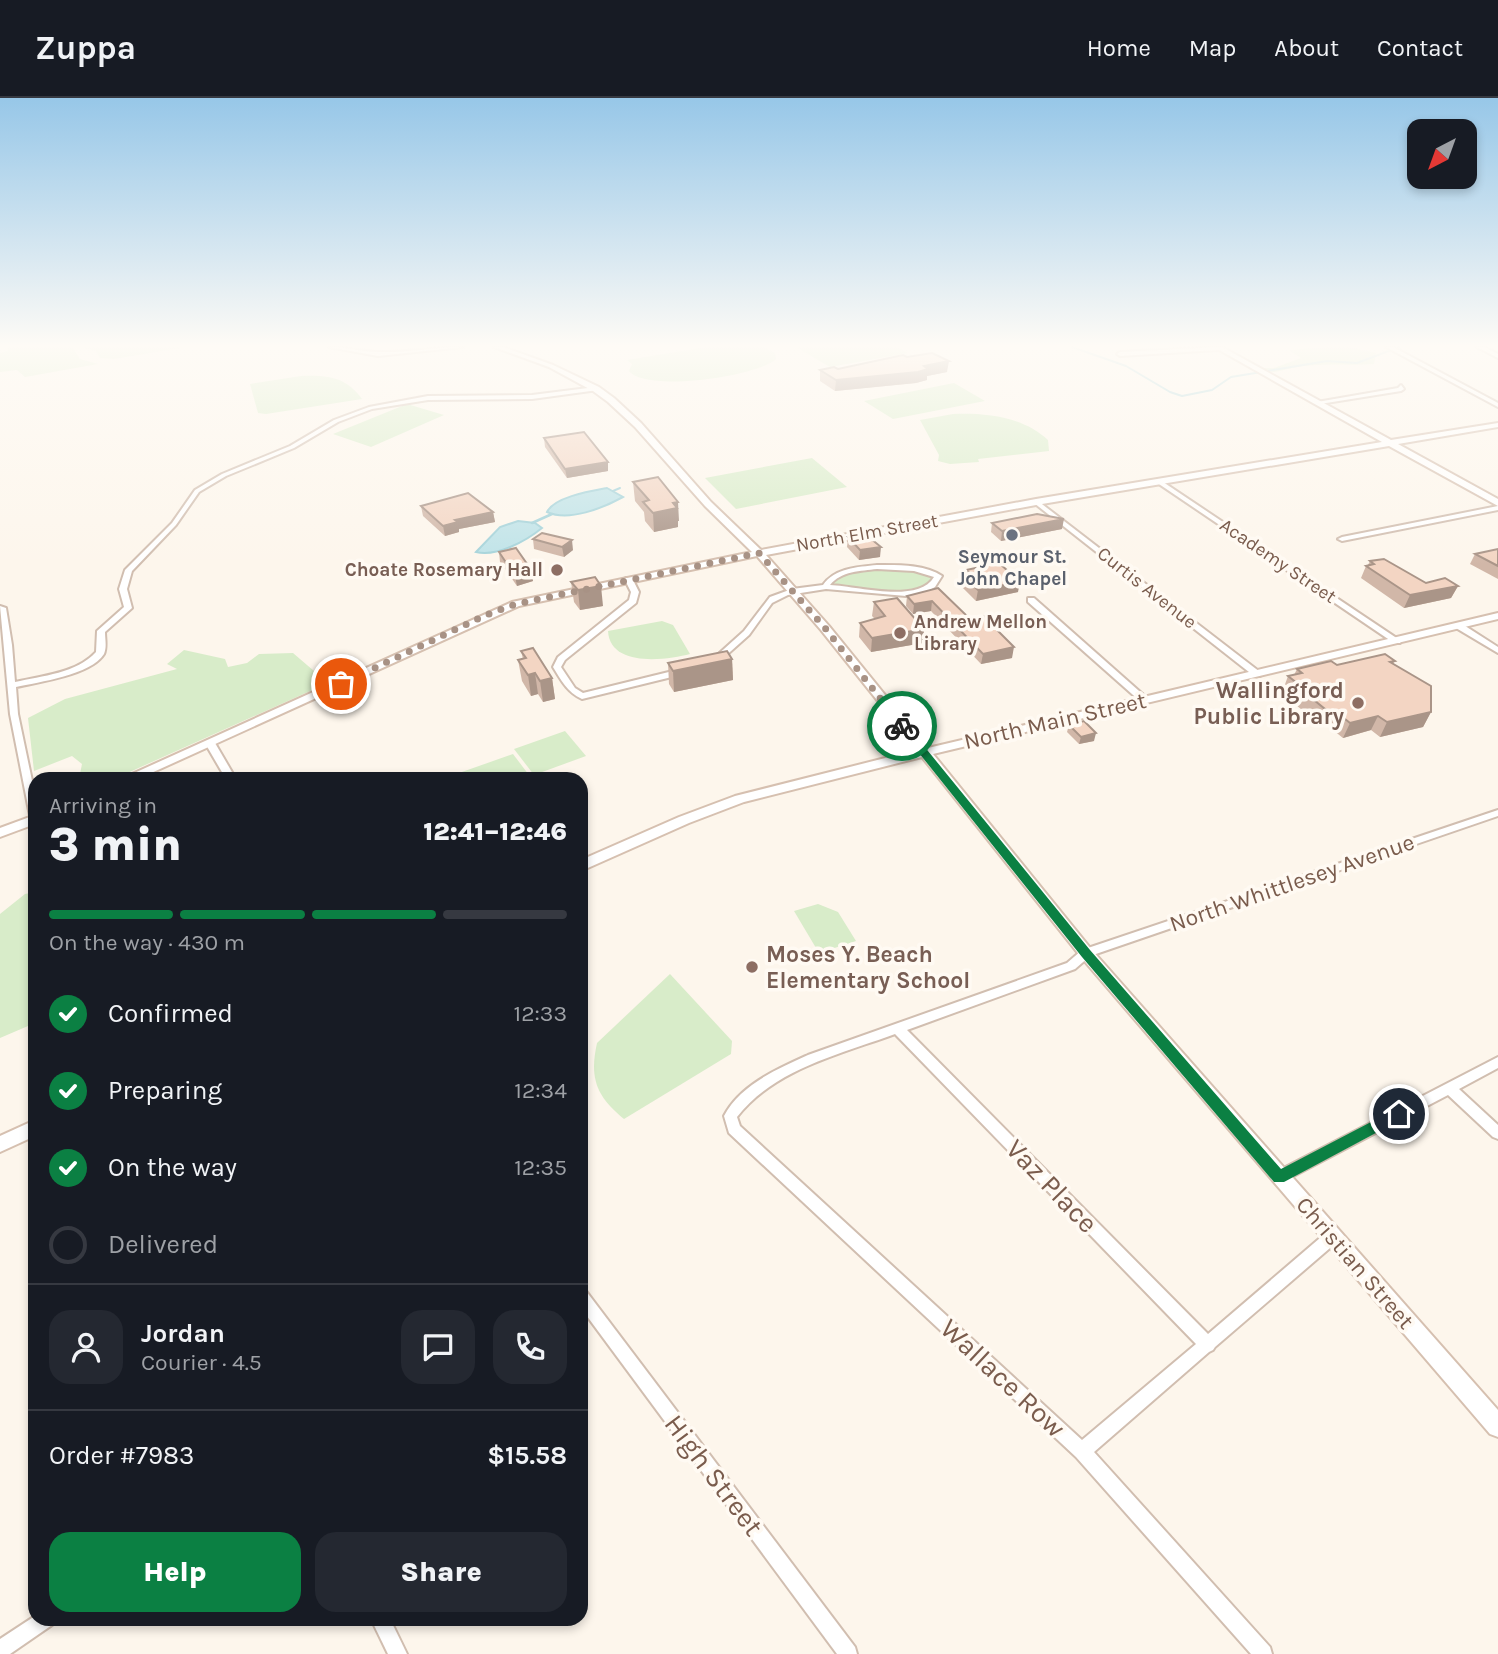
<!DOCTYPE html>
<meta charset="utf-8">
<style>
body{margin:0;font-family:Karla,sans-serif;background:#242831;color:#f1f3f6;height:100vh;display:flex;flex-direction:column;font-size:26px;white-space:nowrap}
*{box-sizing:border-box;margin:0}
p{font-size:23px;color:#9ea1a6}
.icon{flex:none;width:38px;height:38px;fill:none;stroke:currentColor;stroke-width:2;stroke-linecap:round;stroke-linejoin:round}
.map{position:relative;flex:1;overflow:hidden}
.panel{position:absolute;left:28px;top:674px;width:560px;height:854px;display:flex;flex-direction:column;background:#171b24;border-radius:21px;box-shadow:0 4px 10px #0003}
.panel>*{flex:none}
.needle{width:46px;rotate:221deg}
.tools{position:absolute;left:1407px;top:21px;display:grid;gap:14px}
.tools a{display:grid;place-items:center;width:70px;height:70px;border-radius:14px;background:#171b24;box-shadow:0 4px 10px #0003;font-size:35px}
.pin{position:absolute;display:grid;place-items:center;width:60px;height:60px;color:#fff;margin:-30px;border:4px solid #fff;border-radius:50%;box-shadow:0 2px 7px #0007}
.courier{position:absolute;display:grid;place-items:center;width:70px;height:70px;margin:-35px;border:5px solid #0b8043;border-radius:50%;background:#fff;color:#222;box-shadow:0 2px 9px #0007}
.head em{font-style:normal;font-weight:800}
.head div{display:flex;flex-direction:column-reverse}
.head{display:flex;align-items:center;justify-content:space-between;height:119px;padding:0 21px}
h1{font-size:46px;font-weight:800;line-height:52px}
.bar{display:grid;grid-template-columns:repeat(4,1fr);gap:10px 7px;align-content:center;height:84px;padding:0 21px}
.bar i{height:9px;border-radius:5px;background:#363941}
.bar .on{background:#0b8043}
.bar p{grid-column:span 4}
.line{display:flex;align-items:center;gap:18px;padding:0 21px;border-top:2px solid #363941}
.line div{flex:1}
.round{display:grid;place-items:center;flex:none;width:74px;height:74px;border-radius:21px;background:#242831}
ol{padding:0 21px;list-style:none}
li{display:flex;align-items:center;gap:21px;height:77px}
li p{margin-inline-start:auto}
li .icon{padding:7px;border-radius:50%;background:#0b8043;color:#fff;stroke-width:4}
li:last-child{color:#9ea1a6}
li i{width:38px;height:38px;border:4px solid #363941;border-radius:50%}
.cta{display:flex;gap:14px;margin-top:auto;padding:14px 21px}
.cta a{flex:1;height:80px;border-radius:21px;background:#0b8043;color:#fff;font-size:28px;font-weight:800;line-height:80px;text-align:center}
.cta a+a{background:#242831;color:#f1f3f6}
header{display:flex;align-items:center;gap:42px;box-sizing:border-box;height:98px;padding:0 35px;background:#171b24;border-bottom:2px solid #363941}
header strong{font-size:33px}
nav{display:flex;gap:38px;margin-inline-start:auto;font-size:24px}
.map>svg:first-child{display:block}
.green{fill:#d8ecc9}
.water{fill:#bfe3e8;stroke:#a5d3da;stroke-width:2}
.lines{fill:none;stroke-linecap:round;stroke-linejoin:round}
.stream-far1{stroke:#a5d3da;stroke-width:2}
.stream{stroke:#a5d3da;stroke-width:2.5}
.street-casing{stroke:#d1beb0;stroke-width:4}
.secondary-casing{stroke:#d6c0b0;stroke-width:4}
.street{fill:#fff;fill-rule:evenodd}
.secondary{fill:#fff;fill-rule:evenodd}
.wall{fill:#d1b7a8}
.shaded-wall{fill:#aa9588}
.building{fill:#f3d5c3;stroke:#aa9588;stroke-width:2}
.route{fill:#0b8043}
.done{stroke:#a89285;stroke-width:7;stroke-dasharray:0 12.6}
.worship-dot{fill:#6b7280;stroke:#fffaf3;stroke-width:2.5}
.education-dot{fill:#8d6e63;stroke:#fffaf3;stroke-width:2.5}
.labels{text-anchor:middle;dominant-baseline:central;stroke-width:7;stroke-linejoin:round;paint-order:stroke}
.far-street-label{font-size:19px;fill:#7a5c4d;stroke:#fffaf3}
.far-worship-label{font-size:19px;font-weight:bold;fill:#5b616d;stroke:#fffaf3}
.far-education-label{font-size:19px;font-weight:bold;fill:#785e54;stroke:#fffaf3;text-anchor:end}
.education-label{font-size:23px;font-weight:bold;fill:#785e54;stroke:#fffaf3;text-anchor:end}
.street-label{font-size:23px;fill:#7a5c4d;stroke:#fffaf3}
.near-street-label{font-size:28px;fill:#7a5c4d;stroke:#fffaf3}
</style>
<header>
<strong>Zuppa</strong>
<nav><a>Home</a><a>Map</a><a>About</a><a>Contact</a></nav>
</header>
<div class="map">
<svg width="1498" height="1556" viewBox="0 0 1498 1556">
<rect width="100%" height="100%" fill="#fdf6ec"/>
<g class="green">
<path d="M9,249H72L80,261L98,266L25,279L17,272L0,274V255L7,253Z"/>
<path d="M81,249H186L114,261L100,260L96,253Z"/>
<path d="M706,249H764L775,255L776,261C759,278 646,295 629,273L632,266L627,262Z"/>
<path d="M796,249H897L908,255L830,269Z"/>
<path d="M1328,249H1349L1376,255L1374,266C1346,268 1320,264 1292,270C1278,273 1273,277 1261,270H1274L1301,260L1289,252Z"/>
<path d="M301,278C328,277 346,279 362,301L266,316L258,315L250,286Z"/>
<path d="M954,285L985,303L893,321L864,303Z"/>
<path d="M407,306L444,317L371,349L333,336Z"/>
<path d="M953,316C986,315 1022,318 1048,342L1049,353L978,361L979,364L950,366L938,363L939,357L920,322Z"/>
<path d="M812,360L847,389L736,411L705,380Z"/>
<path d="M870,469L933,475L935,485C905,505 860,492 826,488L836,475Z"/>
<path d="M662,523L673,527L690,556C667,562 610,570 608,533Z"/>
<path d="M184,552L225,561L228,569L247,565L259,556L293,555L328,585L114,681H79L82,666L72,658L34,673L28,620L65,601L177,571L167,566Z"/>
<path d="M565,633L586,658L534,677L514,651Z"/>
<path d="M513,656L532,681H463L459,675Z"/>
<path d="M35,794V925L0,940V816L25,796Z"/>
<path d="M818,806L838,814L856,843L819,855L794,813Z"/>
<path d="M670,876L732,943L731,956L624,1021C597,999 589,981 597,945Z"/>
</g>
<g class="water">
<path d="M607,390L623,399C603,410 569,424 547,414C554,399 591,393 607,390Z"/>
<path d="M518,423L535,425L542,430C526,443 497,459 476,454L500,429Z"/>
</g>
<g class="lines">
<g class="stream-far1">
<path d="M1072,249L1126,268L1170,294L1182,298L1212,292L1231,279L1327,263L1357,265L1399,249"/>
<path d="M613,393L620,390"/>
</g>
<path class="stream" d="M532,425L552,416"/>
<g class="street-casing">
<g id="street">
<path d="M329,249C346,249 363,254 379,254C407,255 435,249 463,249L378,258Z"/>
<path d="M1220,249L1218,252L1120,258L1117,256L1120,254Z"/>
<path d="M1386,249H1393L1498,305V309Z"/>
<path d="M1477,249H1484L1498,256V260Z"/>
<path d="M1401,287L1404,291L1401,293L1320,306L1317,304L1398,290Z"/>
<path d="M596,289L598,290V292L532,301L428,302L372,311L338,324L294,350L226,378L199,394L176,427L132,473L127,491L132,510L105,534C105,541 107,549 104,556C91,577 39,584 16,589L18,616L35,697V724L31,723L10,616L0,508L6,510L12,547L15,584C42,578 77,575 96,554L97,533L124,509L119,491L125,472L172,425L195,392L222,376L290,348L334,322L369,309L428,298L532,297Z"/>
<path d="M1156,382H1160L1401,543L1400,545H1394L1156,384Z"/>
<path d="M1034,403H1038L1260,574V578H1254L1034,405Z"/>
<path d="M1498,408V412L1342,443L1338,441L1342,439Z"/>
<path d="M877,467C898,467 924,466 942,478L935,489L924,495L906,498L826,491L788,497L772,505L749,537L721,562H718L714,560L744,533L770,499L792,491L823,487C835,470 857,469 877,467ZM877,471L914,473L934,479C918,506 857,488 830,487C841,473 861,473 877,471Z"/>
<path d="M626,480H632L639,494L636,505L565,562L561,569L575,590L583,595L681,571L685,574L684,576L582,601C567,594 561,582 553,569L558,559L629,502L631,494L625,482Z"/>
<path d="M1028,500H1034L1147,600V604H1141L1028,504Z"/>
<path d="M1456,526H1462L1498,549V555L1456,530Z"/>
<path d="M210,642L215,645L236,681H226L205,645Z"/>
<path d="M1498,712V718L1090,858L1075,871L907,932L1208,1236L1327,1134L1332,1132L1337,1134L1339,1139L1337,1144L1215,1249L1213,1252L1209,1254L1094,1354L1270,1549L1272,1556H1251L1076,1359L729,1035L724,1018C740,987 777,971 808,957L1067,865L1082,852ZM895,936L1196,1246L1082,1342L740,1028L737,1019C774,971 841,956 895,936Z"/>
<path d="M1498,959V970L1459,991L1498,1027V1041L1493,1039L1448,997L1284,1083L1279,1085L1274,1083L1272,1079L1274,1075Z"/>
<path d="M581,1191L586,1193L855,1549L857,1556H837L581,1210Z"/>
<path d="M35,1518V1521H55L52,1527L10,1556H0V1541Z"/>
<path d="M371,1521H390L407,1556H388Z"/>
</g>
</g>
<g class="secondary-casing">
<g id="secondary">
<path d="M494,249H503L553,267L599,289L614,300L641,325L711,404L761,452L1036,401L1382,344L1214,249H1222L1391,342L1498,325V329L1398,346L1498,401V408L1389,348L1036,407L766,457L829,528L928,650L1498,515V521L933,656L1091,851L1498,1312V1339L1490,1336L1081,859L922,659L744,704L689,725L581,773V762L679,719L735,698L917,652L821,532L757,458L519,508L138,681H121L512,504L752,454L705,408L635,329L608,304L593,293L549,269Z"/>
<path d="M35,717V726L0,739V730Z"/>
<path d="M35,1022V1038L0,1054V1038Z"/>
</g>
</g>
<use href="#street" class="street"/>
<use href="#secondary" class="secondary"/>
</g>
<g class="wall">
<path d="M907,259L947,274L927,278V282L916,285L835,293L820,283V272L838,271Z"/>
<path d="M544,340L608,364V373L567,380L545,349Z"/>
<path d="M633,384L679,423H678V429L654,434L645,423L644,414L635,403Z"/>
<path d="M421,408L493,414L495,424L459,431V434L445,438L423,418Z"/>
<path d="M992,425L1062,431L1001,443L991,434Z"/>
<path d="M848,439L880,459L859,462L847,449Z"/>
<path d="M533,441L573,452L564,459L534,451Z"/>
<path d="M1498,451V481L1470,466L1475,456Z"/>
<path d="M499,454L532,473L533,483L517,488L500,464Z"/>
<path d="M1370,463L1426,485L1458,488L1451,500L1404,510L1361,480L1366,468L1368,467Z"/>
<path d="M966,472L1018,494L976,503L961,488L962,478H965Z"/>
<path d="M571,484L603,508L580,512L574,504Z"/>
<path d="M938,490L970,521L996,532L1012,560L981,566L931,513L913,516L906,508L907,498Z"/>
<path d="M874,504L924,531L923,545L871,554L859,539L860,525L875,521L872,518Z"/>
<path d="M521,553L552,580L555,601L543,604L538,596L531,598L522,583L518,562L523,561Z"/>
<path d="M732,561L733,582L674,594L669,586L668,565Z"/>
<path d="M1395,563L1393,566L1431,614L1423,629L1380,639L1371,632L1343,640L1328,628L1324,629L1292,604L1293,601L1283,592L1288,578L1294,577L1297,571Z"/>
<path d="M1069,627L1094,643L1079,646L1067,634Z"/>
</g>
<g class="shaded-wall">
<path d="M949,263L947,274L927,278V282L916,285L835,293L836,282Z"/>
<path d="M608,364V373L567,380L565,371Z"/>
<path d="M678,404L679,423H678V429L654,434L653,415L673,405Z"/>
<path d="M493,414L495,424L459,431V434L445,438L443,428L455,422Z"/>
<path d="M1064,421L1062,431L1001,443L1002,433Z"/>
<path d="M572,442L573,452L564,459L562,449Z"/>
<path d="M881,449L880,459L859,462L860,452Z"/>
<path d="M532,473L533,483L517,488L515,478Z"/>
<path d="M1020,484L1018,494L976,503L978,492Z"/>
<path d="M601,488L603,508L580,512L578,492Z"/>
<path d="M1458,488L1451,500L1404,510L1410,497Z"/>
<path d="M932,503L931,513L913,516L914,506Z"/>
<path d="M924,531L923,545L871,554L872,540Z"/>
<path d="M1014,549L1012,560L981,566L983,556Z"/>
<path d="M732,561L733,582L674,594L673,573Z"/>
<path d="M535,575L538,596L531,598L528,577Z"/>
<path d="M552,580L555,601L543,604L540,583Z"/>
<path d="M1335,613L1328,628L1324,629L1330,615Z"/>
<path d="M1431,614L1423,629L1380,639L1387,624Z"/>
<path d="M1378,618L1371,632L1343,640L1350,625Z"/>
<path d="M1096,635L1094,643L1079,646L1081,639Z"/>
</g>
<g class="building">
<path d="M932,255L949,263L924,268L928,271L918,274L836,282L820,272L834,269L838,271L903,257L907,259Z"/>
<path d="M584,334L608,364L565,371L544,340Z"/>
<path d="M658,379L678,404L673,405L677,410L653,415L643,404L649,402L633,384Z"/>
<path d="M468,395L493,414L455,422L458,424L443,428L421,408Z"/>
<path d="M1037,416L1064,421L1002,433L992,425Z"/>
<path d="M542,435L572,442L562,449L533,441Z"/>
<path d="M865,436L881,449L860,452L848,439Z"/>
<path d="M516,450L532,473L515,478L499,454Z"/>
<path d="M1498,451V468L1475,456Z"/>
<path d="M1384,461L1426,485L1445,480L1458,488L1410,497L1366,468L1374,466L1370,463Z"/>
<path d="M999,465L1020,484L978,492L962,478L971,476L966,472Z"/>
<path d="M595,479L601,488L578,492L571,484Z"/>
<path d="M938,490L970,521L987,518L997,528H993L1014,549L983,556L932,503L914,506L907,498Z"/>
<path d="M897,500L924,531L872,540L860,525L885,518L874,504Z"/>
<path d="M533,550L552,580L540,583L535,575L528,577L518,562L526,560L521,553Z"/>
<path d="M727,553L732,561L673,573L668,565Z"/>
<path d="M1385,556L1395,563L1390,564L1431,588V614L1387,624L1378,618L1350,625L1335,613L1330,615L1298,589H1302L1288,578L1302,575L1297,571L1331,563L1337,567Z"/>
<path d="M1084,623L1096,635L1081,639L1069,627Z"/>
</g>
<linearGradient id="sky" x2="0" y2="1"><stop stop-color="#97c7e8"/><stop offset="0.53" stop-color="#fefbf6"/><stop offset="1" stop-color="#fefbf6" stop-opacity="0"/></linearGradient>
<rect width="1498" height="467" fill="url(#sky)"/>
<path class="route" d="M899,626H906L1090,852L1281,1071L1394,1012H1404V1020L1284,1084H1274L1082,859L899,630Z"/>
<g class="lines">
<path class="done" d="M341,586L486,517L516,506L759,455L825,530L902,628"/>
</g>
<circle class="worship-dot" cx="1012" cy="437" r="7"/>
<g class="education-dot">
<circle cx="557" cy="472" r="7"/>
<circle cx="900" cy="535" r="7"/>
<circle cx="1358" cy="605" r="7"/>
<circle cx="752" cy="869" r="7"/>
</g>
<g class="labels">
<g class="far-street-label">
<text transform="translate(867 435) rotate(-10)">North Elm Street</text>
<text transform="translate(1278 463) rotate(34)">Academy Street</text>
<text transform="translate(1147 490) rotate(38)">Curtis Avenue</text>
</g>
<g class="far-worship-label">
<text x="1012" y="459">Seymour St.<tspan x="1012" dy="22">John Chapel</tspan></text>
</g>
<g class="far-education-label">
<text x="543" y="472">Choate Rosemary Hall</text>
<text x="914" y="524" text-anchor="start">Andrew Mellon<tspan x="914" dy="22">Library</tspan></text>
</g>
<g class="education-label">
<text x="1344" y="592">Wallingford<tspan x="1344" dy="26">Public Library</tspan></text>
<text x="766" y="856" text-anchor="start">Moses Y. Beach<tspan x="766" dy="26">Elementary School</tspan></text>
</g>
<g class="street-label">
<text transform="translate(1055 623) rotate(-13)">North Main Street</text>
<text transform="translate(1292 785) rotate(-19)">North Whittlesey Avenue</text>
<text transform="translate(1355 1165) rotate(49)">Christian Street</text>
</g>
<g class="near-street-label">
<text transform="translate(1052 1088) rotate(46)">Vaz Place</text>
<text transform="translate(1003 1280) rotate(43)">Wallace Row</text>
<text transform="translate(714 1377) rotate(53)">High Street</text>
</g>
</g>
</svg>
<div class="tools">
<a><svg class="needle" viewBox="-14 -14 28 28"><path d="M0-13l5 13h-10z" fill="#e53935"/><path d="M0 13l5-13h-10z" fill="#9ea1a6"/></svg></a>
</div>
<div class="pin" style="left:341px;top:586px;background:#ea580c"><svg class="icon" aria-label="bag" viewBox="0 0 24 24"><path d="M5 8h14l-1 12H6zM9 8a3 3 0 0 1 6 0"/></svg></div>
<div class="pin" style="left:1399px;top:1016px;background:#1f2937"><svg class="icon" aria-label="home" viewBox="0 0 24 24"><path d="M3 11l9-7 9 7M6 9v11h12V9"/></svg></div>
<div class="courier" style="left:902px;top:628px"><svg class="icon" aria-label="bike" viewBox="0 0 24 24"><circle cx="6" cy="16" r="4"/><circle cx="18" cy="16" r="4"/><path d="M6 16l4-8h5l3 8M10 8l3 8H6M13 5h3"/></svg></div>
<section class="panel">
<div class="head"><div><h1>3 min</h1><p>Arriving in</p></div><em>12:41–12:46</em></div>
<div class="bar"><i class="on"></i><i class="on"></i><i class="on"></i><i></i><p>On the way · 430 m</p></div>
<ol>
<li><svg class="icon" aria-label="check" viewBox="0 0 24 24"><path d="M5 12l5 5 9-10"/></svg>Confirmed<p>12:33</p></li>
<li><svg class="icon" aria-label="check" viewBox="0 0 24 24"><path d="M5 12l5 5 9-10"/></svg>Preparing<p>12:34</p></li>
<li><svg class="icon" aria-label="check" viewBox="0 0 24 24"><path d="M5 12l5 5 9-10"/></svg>On the way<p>12:35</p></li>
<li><i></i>Delivered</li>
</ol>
<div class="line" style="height:126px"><a class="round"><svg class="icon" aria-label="person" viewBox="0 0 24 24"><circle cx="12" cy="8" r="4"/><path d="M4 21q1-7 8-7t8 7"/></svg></a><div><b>Jordan</b><p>Courier · 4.5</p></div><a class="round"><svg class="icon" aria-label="chat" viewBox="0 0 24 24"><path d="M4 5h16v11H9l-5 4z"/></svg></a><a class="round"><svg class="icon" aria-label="phone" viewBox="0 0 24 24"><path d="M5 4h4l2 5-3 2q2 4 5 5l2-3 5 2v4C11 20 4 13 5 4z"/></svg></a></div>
<div class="line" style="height:91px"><div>Order #7983</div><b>$15.58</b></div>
<div class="cta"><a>Help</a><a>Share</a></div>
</section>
</div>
